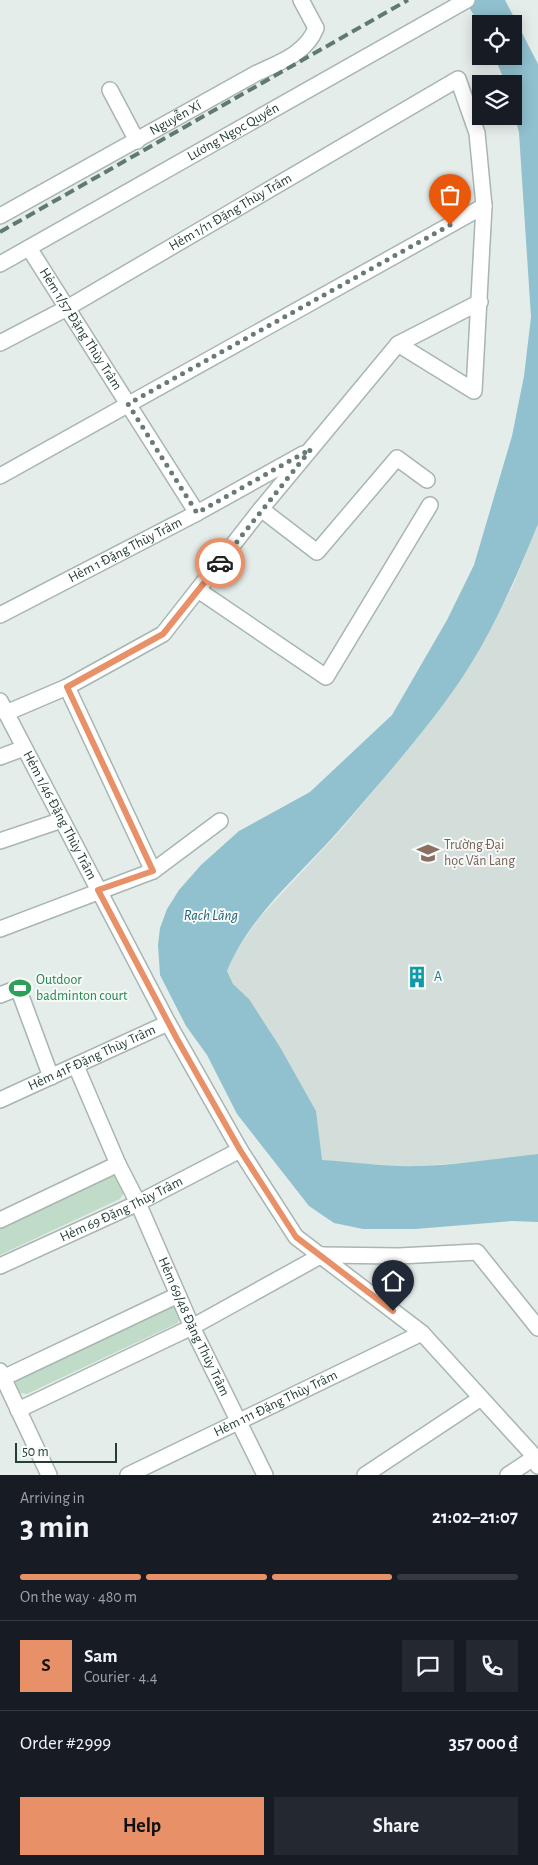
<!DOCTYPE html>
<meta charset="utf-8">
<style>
body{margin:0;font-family:"Alegreya Sans",sans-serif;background:#242831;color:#f1f3f6;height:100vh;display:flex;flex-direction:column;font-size:19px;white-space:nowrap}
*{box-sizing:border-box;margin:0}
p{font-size:16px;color:#9ea1a6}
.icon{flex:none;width:28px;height:28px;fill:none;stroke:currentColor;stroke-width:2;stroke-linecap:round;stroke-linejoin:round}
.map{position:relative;height:1475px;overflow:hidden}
.side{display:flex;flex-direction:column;background:#171b24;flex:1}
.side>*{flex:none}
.controls{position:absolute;left:472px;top:15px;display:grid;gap:10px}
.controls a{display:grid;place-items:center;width:50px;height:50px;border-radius:0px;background:#171b24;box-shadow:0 2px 12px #0003;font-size:25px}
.scale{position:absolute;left:15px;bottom:12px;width:102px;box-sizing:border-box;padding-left:5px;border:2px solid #253e39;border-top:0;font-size:14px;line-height:18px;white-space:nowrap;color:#253e39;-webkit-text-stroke:4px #f5faf8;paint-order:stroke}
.pin{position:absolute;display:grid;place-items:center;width:42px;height:42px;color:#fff;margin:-51px -21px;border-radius:50% 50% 50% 0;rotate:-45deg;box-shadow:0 0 5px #0007}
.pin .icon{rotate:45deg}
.courier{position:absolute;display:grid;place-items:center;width:50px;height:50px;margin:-25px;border:4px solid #e89068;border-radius:50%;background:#fff;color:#222;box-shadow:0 1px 6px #0007}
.summary em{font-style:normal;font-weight:700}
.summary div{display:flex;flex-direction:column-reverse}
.summary{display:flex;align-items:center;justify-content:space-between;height:85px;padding:0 20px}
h1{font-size:32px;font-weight:700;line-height:38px}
.bar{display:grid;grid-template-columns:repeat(4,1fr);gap:8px 5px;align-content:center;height:60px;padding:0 20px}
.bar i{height:6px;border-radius:4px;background:#363941}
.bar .selected{background:#e89068}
.bar p{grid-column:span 4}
.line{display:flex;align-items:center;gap:12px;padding:0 20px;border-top:1px solid #363941}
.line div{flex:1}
.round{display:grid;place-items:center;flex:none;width:52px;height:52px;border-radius:0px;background:#242831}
.button{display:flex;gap:10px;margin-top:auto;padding:10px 20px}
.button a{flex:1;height:58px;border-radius:0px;background:#e89068;color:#111;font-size:20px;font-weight:700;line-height:58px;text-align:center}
.button a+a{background:#242831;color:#f1f3f6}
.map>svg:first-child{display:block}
.built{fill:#d3ddd9}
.green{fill:#c0dcc9}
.water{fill:#91c0ce}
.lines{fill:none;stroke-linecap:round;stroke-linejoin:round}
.minor-casing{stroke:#a8b5b1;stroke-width:18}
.minor{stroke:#fff;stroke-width:15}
.rail{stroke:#607974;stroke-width:4;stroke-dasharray:10 5;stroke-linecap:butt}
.done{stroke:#687b77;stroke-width:5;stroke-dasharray:0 9}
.route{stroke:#e89068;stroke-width:6}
.labels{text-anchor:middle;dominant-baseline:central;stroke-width:4;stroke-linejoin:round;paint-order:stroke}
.street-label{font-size:14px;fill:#253e39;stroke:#f5faf8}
.education-label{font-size:14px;fill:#785e54;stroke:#f5faf8;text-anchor:start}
.culture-label{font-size:14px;fill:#0d838f;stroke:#f5faf8;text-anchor:start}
.leisure-label{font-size:14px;fill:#27864d;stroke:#f5faf8;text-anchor:start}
.water-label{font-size:15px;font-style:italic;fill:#236276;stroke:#f5faf8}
</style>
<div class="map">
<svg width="538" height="1475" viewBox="0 0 538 1475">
<rect width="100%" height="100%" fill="#e5edea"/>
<path class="built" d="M538,524V1154L476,1162L418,1166H387L321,1160L316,1111L280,1047L249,999L233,984L227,971L234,953L261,916L339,832L417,739L469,667L512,588Z"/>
<g class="green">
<path d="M111,1174L119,1176L125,1191L120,1199L0,1255V1226Z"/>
<path d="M171,1305L178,1308L180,1315L178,1323L27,1394L19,1393L15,1384L18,1379Z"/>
</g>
<path class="water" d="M465,0H505L538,64V524C518,573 497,622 469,667C434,722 389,772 347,821C307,869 251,912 227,971L233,984L249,999L280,1047L316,1111L322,1160C354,1162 386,1167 418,1166C459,1165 498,1158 538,1154V1222L512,1221L415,1229H363L334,1223L309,1206L237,1114L207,1055L186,1026L160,975L158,945L160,928L167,909L179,890L201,865L239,831L310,792L392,715L447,620L474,565L512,436L524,376L531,317L519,133L514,113V84H506L494,56H514V24H481V28Z"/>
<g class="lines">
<g class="minor-casing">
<g id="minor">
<path d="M110,90L137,141"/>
<path id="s1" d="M0,216L255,74C278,63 306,54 316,28L301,0"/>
<path id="s2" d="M29,248L197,513"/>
<path id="s3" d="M0,264L467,0"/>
<path id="s4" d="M0,343L67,308L458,79L477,133L484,206L474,391L398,344"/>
<path d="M0,476L484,206"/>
<path d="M261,509L317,552L397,458L427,480"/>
<path d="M198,590L326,677L430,505"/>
<path id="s5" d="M0,615L197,513L303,454"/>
<path id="s6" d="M0,701L168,1023L240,1150L296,1237L422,1333L535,1457L538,1466"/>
<path d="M6,713L67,687"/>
<path d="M0,757L24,748"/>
<path d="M0,841L62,820"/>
<path d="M153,871L67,687L163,634L261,509L398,344L480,302"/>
<path d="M0,929L153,871L220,821"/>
<path d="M0,995L18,988L51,1077"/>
<path id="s7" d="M76,1066L118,1164L138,1203L192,1327L265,1475"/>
<path id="s8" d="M0,1100L168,1023"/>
<path d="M0,1220L118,1164"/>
<path d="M322,1255L399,1256L477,1252L538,1328"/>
<path id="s9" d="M0,1266L138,1203L240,1150"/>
<path d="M0,1371L49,1475"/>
<path d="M3,1378L178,1295"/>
<path d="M18,1410L192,1327L322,1255"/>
<path id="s10" d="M128,1475L422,1333"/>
<path d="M365,1475L481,1398"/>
<path d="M508,1475L535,1457"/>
</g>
</g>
<use href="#minor" class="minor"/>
<path class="rail" d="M0,232L408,0"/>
</g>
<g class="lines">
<path class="done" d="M220,563L311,449L197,513L128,404L450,225"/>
<path class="route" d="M220,563L163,634L67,687L153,871L98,890L177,1039L240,1150L296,1237L393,1311"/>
</g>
<defs>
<g id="university-bare" transform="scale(1.725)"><path d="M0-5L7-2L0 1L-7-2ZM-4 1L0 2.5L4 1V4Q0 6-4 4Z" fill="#8d6e63" stroke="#f5faf8" stroke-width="2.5" paint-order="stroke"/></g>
<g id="building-bare" transform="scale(1.725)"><path d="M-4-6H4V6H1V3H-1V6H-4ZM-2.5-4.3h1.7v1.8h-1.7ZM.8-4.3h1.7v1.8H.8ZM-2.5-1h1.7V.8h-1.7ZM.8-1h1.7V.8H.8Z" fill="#0f9aa8" stroke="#f5faf8" stroke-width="2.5" paint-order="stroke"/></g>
<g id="stadium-bare" transform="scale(1.725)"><path d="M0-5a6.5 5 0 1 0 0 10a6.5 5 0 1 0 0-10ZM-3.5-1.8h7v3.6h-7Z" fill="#2e9e5b" stroke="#f5faf8" stroke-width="2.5" paint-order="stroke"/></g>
</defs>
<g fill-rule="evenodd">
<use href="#university-bare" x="428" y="853"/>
<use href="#building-bare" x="417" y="977"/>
<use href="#stadium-bare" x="20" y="988"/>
</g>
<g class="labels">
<g class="street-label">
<text stroke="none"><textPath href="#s1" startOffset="201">Nguyễn Xí</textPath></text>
<text stroke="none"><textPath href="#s3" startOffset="268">Lương Ngọc Quyến</textPath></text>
<text stroke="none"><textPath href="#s4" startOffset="265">Hẻm 1/11 Đặng Thùy Trâm</textPath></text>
<text stroke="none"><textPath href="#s2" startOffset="96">Hẻm 1/57 Đặng Thùy Trâm</textPath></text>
<text stroke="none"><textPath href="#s5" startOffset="141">Hẻm 1 Đặng Thùy Trâm</textPath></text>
<text stroke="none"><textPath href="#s6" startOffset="129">Hẻm 1/46 Đặng Thùy Trâm</textPath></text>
<text stroke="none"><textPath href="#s8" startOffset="101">Hẻm 41F Đặng Thùy Trâm</textPath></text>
<text stroke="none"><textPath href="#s9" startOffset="134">Hẻm 69 Đặng Thùy Trâm</textPath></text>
<text stroke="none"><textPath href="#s7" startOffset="286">Hẻm 69/48 Đặng Thùy Trâm</textPath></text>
<text stroke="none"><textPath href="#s10" startOffset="164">Hẻm 111 Đặng Thùy Trâm</textPath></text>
</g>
<g class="education-label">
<text x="444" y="845">Trường Đại<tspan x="444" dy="16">học Văn Lang</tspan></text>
</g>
<g class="culture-label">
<text x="434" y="977">A</text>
</g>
<g class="leisure-label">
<text x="36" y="980">Outdoor<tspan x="36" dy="16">badminton court</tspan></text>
</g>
<g class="water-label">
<text x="211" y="915">Rạch Lăng</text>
</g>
</g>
</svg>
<div class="controls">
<a><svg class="icon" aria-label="locate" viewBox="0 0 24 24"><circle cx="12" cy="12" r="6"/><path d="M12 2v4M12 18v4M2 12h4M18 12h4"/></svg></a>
<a><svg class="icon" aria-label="layers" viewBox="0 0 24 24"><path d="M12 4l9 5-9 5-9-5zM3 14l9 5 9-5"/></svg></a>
</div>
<div class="scale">50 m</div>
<div class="pin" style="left:450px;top:225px;background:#ea580c"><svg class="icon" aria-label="bag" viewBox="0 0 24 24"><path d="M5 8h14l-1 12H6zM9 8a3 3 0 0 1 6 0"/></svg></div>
<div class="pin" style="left:393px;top:1311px;background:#1f2937"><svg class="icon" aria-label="home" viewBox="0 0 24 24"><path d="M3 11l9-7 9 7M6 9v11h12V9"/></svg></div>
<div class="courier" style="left:220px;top:563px"><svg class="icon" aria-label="car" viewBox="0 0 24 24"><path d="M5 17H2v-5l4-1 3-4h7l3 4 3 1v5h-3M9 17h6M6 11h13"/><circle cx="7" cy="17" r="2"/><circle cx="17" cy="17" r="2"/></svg></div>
</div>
<section class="side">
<div class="summary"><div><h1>3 min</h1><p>Arriving in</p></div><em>21:02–21:07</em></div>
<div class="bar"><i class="selected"></i><i class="selected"></i><i class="selected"></i><i></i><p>On the way · 480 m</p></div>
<div class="line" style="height:90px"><b class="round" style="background:#e89068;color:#111">S</b><div><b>Sam</b><p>Courier · 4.4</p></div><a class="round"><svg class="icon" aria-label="chat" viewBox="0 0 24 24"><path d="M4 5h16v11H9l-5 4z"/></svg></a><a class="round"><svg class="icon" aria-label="phone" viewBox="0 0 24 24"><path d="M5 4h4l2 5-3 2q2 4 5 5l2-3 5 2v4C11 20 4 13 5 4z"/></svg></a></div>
<div class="line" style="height:65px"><div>Order #2999</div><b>357 000 ₫</b></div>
<div class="button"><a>Help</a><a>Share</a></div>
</section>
